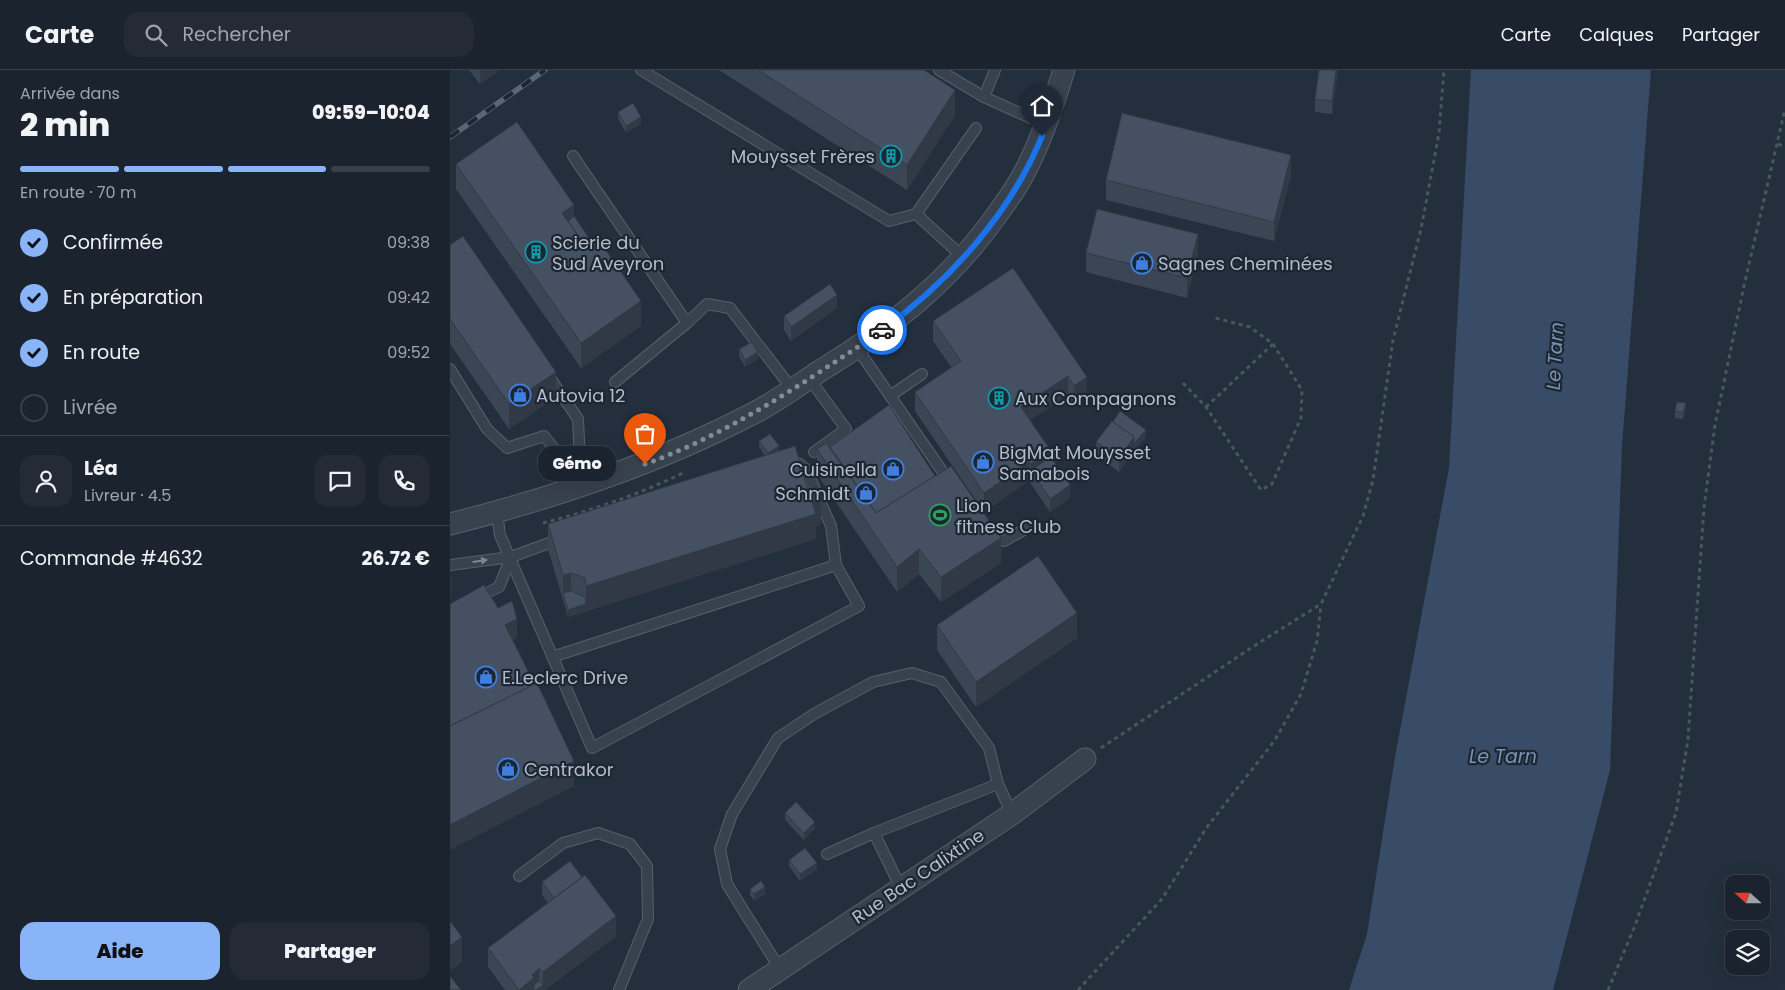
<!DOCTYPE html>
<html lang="fr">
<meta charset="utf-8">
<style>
body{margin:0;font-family:Poppins,sans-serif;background:#242b36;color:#f1f3f6;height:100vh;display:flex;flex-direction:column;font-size:19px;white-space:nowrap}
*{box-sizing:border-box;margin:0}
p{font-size:16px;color:#a0a4aa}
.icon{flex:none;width:28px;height:28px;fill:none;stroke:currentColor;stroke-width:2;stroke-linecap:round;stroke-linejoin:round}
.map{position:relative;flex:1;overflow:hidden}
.drawer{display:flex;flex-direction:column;background:#1b232e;width:450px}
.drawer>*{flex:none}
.needle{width:32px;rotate:291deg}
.buttons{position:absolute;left:1275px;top:805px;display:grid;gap:10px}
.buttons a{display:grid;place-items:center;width:45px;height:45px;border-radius:10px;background:#1b232e;box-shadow:0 5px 20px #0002,0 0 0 1px #39404a;font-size:25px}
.pin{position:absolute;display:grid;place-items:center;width:42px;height:42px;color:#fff;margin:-51px -21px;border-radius:50% 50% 50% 0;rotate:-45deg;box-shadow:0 0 5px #0007}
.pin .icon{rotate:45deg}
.courier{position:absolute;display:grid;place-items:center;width:50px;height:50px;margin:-25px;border:4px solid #1a73e8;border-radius:50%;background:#fff;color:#222;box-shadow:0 1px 6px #0007}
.bubble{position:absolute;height:35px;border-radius:15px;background:#1b232e;box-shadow:0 5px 20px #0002,0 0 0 1px #39404a;font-size:16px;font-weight:800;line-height:35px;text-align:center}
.overview em{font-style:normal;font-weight:800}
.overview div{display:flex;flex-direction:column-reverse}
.overview{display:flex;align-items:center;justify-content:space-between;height:85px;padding:0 20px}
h1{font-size:32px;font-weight:800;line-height:38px}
.bar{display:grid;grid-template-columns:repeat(4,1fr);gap:8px 5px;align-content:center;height:60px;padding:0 20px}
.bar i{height:6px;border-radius:4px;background:#39404a}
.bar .current{background:#8ab4f8}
.bar p{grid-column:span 4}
.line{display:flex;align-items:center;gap:12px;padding:0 20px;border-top:1px solid #39404a}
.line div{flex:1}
.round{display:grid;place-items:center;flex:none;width:52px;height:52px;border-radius:15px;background:#242b36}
ol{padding:0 20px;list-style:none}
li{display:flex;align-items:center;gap:15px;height:55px}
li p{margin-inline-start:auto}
li .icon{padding:5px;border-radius:50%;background:#8ab4f8;color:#111;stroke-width:4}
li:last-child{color:#a0a4aa}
li i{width:28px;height:28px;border:2px solid #39404a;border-radius:50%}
.action{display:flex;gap:10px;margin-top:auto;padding:10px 20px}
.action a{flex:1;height:58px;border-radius:15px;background:#8ab4f8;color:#111;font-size:20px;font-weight:800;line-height:58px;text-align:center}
.action a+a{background:#242b36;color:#f1f3f6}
header{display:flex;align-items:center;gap:30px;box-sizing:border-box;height:70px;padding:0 25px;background:#1b232e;border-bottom:1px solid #39404a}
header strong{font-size:24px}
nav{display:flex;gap:28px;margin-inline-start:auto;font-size:18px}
.search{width:350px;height:45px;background:#242b36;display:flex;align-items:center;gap:12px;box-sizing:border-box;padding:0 18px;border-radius:15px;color:#a0a4aa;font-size:19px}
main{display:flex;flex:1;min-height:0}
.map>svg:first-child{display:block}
.water{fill:#394c67}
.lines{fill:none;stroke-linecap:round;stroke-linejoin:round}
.service-casing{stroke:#565f6c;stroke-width:12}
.minor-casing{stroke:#565f6c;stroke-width:23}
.path{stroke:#44595c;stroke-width:3;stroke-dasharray:4 4;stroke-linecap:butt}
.service{stroke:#38414e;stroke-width:10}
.minor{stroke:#38414e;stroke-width:21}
.rail-casing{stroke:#5a6575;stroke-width:5.5}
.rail{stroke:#1d2633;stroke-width:4;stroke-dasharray:11;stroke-linecap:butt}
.wall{fill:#3b4654}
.shaded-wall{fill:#303945}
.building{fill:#455162;stroke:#303945}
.oneway{fill:#7c8592}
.done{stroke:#828b98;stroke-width:5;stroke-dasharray:0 9}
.route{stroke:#1a73e8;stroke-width:6}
.labels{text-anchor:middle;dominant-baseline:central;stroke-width:4.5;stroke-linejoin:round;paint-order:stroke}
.poi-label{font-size:18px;fill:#b4bcc9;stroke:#1d2633;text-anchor:start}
.street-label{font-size:18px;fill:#b4bcc9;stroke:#1d2633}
.water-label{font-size:19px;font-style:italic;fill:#7c92b1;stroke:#1d2633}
</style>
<header>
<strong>Carte</strong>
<div class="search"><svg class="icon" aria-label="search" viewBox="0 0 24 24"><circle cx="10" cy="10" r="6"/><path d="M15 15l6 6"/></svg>Rechercher</div>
<nav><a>Carte</a><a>Calques</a><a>Partager</a></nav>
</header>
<main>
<section class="drawer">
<div class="overview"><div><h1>2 min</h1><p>Arrivée dans</p></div><em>09:59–10:04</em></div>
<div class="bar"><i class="current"></i><i class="current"></i><i class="current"></i><i></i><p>En route · 70 m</p></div>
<ol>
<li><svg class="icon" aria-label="check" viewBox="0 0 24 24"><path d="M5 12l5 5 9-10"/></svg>Confirmée<p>09:38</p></li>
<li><svg class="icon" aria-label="check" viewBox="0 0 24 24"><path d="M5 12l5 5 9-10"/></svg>En préparation<p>09:42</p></li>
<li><svg class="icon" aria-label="check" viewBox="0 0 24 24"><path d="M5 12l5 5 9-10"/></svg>En route<p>09:52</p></li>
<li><i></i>Livrée</li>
</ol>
<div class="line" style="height:90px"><a class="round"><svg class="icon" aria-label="person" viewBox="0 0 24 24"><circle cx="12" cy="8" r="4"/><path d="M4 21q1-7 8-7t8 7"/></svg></a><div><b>Léa</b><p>Livreur · 4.5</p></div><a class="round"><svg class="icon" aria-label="chat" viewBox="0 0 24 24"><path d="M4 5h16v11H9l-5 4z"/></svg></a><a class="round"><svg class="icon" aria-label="phone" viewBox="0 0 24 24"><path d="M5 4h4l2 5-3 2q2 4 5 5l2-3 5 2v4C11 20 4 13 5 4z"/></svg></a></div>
<div class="line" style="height:65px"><div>Commande #4632</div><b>26.72 €</b></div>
<div class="action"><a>Aide</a><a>Partager</a></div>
</section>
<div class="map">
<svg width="1335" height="920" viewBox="0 0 1335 920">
<rect width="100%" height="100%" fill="#242f3e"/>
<path class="water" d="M1021,0H1201L1172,376L1160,700L1103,920H899L917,864L945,687L999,398Z"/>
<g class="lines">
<g class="service-casing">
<g id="service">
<path d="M191,0L439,151L466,144L526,58"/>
<path d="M489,0L534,27L596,55"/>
<path d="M534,27L545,0"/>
<path d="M123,86L237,253"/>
<path d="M466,144L514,188"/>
<path d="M407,278L499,411"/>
<path d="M0,299L37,359L57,378L94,366L112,388L130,416"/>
<path d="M100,308L128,349L131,416"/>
<path d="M359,308L396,359L364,382"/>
<path d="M165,312L237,253L257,234L280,238L343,320"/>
<path d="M440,326L472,304"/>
<path d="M339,394L348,393L356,399L381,456L386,495"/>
<path d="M47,443L50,465L142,678L409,536L386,495L102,587"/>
<path d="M539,468L554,471L581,456"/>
<path d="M0,495L61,487L110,469"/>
<path d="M27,528L49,517L61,487"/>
<path d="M424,763L548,714"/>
<path d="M377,784L424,763L451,818"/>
<path d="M69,806L113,773L148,763L180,774L197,796L198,849L169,920"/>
<path d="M330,899L277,814L270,779L282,744L328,668L364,644L423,612L462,603L491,612L539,678L548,714L562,744"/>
</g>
</g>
<g class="minor-casing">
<g id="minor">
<path d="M0,454C104,428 206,394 302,344C326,332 347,316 370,301C443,256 502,210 551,139C559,128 567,117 573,105C591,72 603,36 614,0"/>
<path d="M299,920L562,744L635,689"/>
</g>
</g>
<g class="path">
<path d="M1328,74L1335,77"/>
<path d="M733,313L756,337L811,420L822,414L851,348L852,320L823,274L800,257L765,248"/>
<path d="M756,337L823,274"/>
<path d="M93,453C141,441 190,424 235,402"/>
<path d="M651,678L804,576L871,534L913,446L923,410L943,270L971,159L989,63L994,0"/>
<path d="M628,920L712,829L757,757L825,670L851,624L867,571L871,535"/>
<path d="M1158,920L1184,858L1226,743L1238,669L1254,437L1265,355L1294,216L1335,39"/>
</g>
<use href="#service" class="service"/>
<use href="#minor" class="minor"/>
<g class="rail-casing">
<path id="rail" d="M0,67L95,0"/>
</g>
<use href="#rail" class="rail"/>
</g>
<g class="wall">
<path d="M19,0H49L30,14Z"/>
<path d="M269,0H474L505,45L457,120Z"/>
<path d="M869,0H888L882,44L865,42V29Z"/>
<path d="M168,42L191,54L176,63L168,48Z"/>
<path d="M6,94L124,146L191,256L131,298L6,119Z"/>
<path d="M841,105L824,171L656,130V110Z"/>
<path d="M0,175L106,327L59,359L0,274Z"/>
<path d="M636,183L748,184L737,228L636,202Z"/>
<path d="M563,198L637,327L624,335L618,325L580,350L601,387L620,428L600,442L579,411L534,442L465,341V322L501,297L483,271V251Z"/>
<path d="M387,238L341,271L334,260V246Z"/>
<path d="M289,279L308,289L295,297L289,286Z"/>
<path d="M1236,340L1233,349L1225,348V341Z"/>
<path d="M696,367L684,381L669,402L646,385V372Z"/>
<path d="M309,371L329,381L358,420L371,455L366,456V469L118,547L98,479V454L315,386L309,377Z"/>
<path d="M380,377L485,406L551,493L491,532L469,504L447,522L367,404V379H380Z"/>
<path d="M487,555L627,568L526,637L487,580Z"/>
<path d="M335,743L365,758L354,770L335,750Z"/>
<path d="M339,790L367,799L350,811L339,796Z"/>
<path d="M92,812L166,866L95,920H55L38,897V878L98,833L92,825Z"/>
<path d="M300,819L315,824L304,831L300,825Z"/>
<path d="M1311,873L1321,880L1315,890L1311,887Z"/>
</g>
<g class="shaded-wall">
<path d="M31,0H49L30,14V1Z"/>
<path d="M886,0H888L882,44V31Z"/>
<path d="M505,20V45L457,120V95Z"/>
<path d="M191,47V54L176,63V56Z"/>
<path d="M841,85V105L824,171V152Z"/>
<path d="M124,135V160L112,143Z"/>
<path d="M748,164V184L737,228V208Z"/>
<path d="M387,225V238L341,271V257Z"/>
<path d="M191,231V256L131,298V273Z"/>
<path d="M308,282V289L295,297V290Z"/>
<path d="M106,302V327L59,359V334Z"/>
<path d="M618,306V325L571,356V337Z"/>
<path d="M637,307V327L624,335V316Z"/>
<path d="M1236,333V340L1233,349V343Z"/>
<path d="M696,360V367L684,381L669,402V388L684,367Z"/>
<path d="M329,376V383L318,390V383Z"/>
<path d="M601,381V400H581V394Z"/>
<path d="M579,392V411L534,442V423Z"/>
<path d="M620,415V428L600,442V429Z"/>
<path d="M371,430V455L366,456V469L118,547V540L136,534V516L362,432Z"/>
<path d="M551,468V493L491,532V507Z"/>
<path d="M469,479V504L447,522V497Z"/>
<path d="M121,503V528L113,523V505Z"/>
<path d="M0,507H1V526L0,527Z"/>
<path d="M627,543V568L526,637V612Z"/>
<path d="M67,549V568L55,575V555Z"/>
<path d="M124,691V716L0,780V755Z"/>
<path d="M365,752V758L354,770V763Z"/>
<path d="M367,793V799L350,811V804Z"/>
<path d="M315,817V824L304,831V824Z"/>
<path d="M166,846V866L95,920H69L82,905L89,898V917L93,915V902Z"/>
<path d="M12,867V892L0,901V876Z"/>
<path d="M1321,873V880L1315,890V883Z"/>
</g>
<g class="building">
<path d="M308,0H474L505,20L457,95Z"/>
<path d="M869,0H886L882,31L865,29Z"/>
<path d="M183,33L191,47L176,56L168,42Z"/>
<path d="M672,43L841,85L824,152L656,110Z"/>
<path d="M67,52L124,135L112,143L137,178L149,170L191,231L131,273L6,94Z"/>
<path d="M647,139L748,164L737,208L636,183Z"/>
<path d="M124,146L143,174L137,178L118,151Z"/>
<path d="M13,166L106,302L59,334L0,249V175Z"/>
<path d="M563,198L637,307L624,316L618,306L571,337L601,381L581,394L579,392L534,423L465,322L511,291L483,251Z"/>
<path d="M380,214L387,225L341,257L334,246Z"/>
<path d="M302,272L308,282L295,290L289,279Z"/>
<path d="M1227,332L1236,333L1233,343L1225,341Z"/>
<path d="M439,335L485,406L426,443L380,377Z"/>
<path d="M670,341L696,360L684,374V367L663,352Z"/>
<path d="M662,351L684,367L669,388L646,372Z"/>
<path d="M320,364L329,376L318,383L309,371Z"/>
<path d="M376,373L426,443L501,396L551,468L491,507L469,479L447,497L367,379Z"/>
<path d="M345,376L358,420L366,417L371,430L362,432L366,444L136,516L135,508L121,503L113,505L98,454Z"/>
<path d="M601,387L620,415L600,429L581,400Z"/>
<path d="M588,486L627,543L526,612L487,555Z"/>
<path d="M34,515L48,538L62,531L67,549L55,555L85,615L0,656V534Z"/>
<path d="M121,521L135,527L136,534L118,540L113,523Z"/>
<path d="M87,613L124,691L0,755V656Z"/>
<path d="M346,732L365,752L354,763L335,743Z"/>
<path d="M355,778L367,793L350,804L339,790Z"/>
<path d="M120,791L132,807L104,828L92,812Z"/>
<path d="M135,805L166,846L93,902L89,898L82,905L84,908L69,920L38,878Z"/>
<path d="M311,811L315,817L304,824L300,819Z"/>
<path d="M0,851L12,867L0,876Z"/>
<path d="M1314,869L1321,873L1315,883L1311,881V873Z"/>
<path d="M0,906L11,920H0Z"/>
<path d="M89,911L93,915L86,920H84V915Z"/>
</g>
<defs><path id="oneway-solid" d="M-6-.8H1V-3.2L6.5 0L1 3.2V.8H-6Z" transform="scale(1.25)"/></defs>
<use class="oneway" href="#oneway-solid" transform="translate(30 491) rotate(-8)"/>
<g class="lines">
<path class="done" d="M195,394C254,373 309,341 362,307C386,291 409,277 432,260"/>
<path class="route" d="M432,260C499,212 561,143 592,66"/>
</g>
<defs>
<g id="building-ring" transform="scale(1.125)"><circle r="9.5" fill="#1d2633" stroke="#0f9aa8" stroke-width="1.5"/><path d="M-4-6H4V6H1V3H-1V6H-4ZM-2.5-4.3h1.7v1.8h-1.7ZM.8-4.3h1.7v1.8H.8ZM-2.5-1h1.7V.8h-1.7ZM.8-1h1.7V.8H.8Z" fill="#0f9aa8"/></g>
<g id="shop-ring" transform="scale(1.125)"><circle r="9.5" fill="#1d2633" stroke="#3f7fe0" stroke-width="1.5"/><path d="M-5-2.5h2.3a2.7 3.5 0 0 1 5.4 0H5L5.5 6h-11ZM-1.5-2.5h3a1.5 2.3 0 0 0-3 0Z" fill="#3f7fe0"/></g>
<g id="stadium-ring" transform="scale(1.125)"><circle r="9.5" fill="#1d2633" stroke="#2e9e5b" stroke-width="1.5"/><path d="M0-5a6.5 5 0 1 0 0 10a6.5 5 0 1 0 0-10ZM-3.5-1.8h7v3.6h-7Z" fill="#2e9e5b"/></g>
</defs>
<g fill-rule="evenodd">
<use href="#building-ring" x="441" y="86"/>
<use href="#building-ring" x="86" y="182"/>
<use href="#shop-ring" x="692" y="193"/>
<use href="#shop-ring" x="70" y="325"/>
<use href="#building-ring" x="549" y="328"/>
<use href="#shop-ring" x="533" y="392"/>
<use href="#shop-ring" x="443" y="399"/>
<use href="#shop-ring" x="416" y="423"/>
<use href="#stadium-ring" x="490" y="445"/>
<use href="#shop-ring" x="36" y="607"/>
<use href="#shop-ring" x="58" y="699"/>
</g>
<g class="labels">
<g class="poi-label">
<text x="425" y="86" text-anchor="end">Mouysset Frères</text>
<text x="102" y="172">Scierie du<tspan x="102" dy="21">Sud Aveyron</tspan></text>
<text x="708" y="193">Sagnes Cheminées</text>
<text x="86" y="325">Autovia 12</text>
<text x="565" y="328">Aux Compagnons</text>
<text x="549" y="382">BigMat Mouysset<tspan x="549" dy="21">Samabois</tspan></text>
<text x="427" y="399" text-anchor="end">Cuisinella</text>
<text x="400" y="423" text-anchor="end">Schmidt</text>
<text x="506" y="435">Lion<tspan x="506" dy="21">fitness Club</tspan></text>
<text x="52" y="607">E.Leclerc Drive</text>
<text x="74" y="699">Centrakor</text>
</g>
<g class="street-label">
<text transform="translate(468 806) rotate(-34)">Rue Bac Calixtine</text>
</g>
<g class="water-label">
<text transform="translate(1105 286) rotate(-87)">Le Tarn</text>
<text x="1053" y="686">Le Tarn</text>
</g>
</g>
</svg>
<div class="buttons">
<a><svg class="needle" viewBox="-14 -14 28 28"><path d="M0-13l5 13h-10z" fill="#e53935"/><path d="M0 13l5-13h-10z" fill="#a0a4aa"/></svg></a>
<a><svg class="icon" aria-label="layers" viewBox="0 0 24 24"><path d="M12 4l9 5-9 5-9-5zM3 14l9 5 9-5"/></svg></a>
</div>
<div class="pin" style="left:195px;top:394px;background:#ea580c"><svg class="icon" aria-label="bag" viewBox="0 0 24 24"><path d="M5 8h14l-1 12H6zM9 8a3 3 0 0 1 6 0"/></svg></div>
<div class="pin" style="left:592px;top:66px;background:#1f2937"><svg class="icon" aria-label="home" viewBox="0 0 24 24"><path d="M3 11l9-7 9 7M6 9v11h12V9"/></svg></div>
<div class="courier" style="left:432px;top:260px"><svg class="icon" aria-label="car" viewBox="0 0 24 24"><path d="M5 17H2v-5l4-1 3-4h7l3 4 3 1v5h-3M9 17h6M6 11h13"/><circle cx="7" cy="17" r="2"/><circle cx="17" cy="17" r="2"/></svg></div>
<div class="bubble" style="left:88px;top:376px;width:78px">Gémo</div>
</div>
</main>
